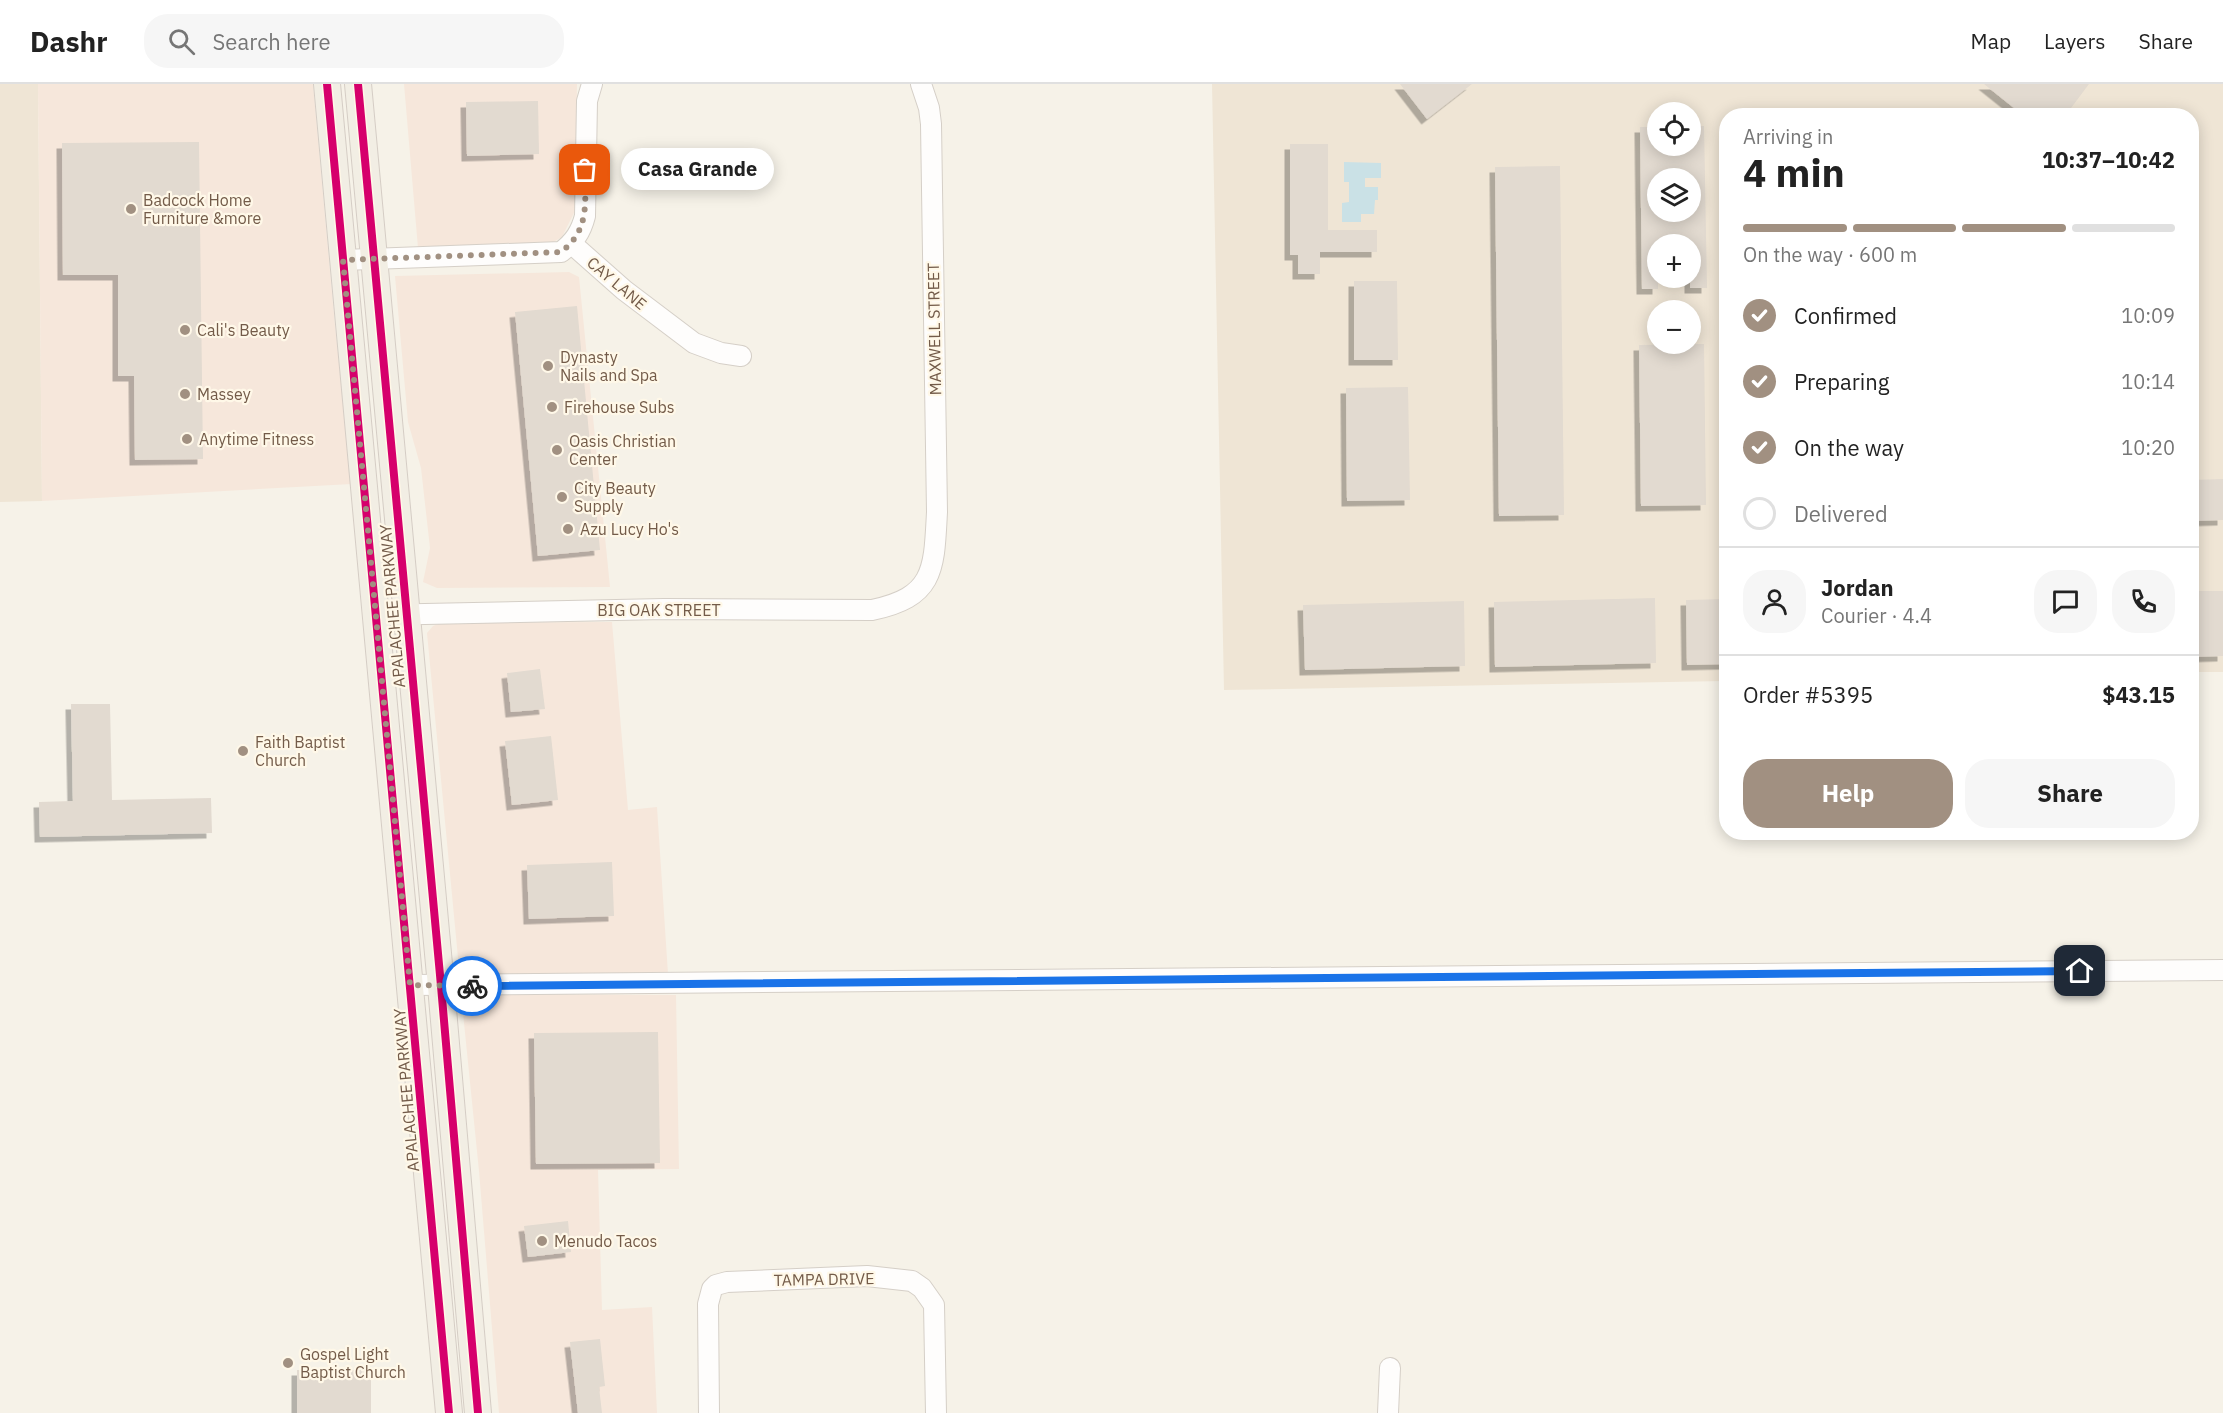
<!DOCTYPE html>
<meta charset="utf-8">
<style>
body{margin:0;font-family:"IBM Plex Sans",sans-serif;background:#f6f6f6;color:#222;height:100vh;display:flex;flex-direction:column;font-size:22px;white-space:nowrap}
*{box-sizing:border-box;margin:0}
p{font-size:20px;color:#767676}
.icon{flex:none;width:33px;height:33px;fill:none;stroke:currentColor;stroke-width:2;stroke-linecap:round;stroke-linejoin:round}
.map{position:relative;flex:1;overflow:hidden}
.sheet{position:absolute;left:1719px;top:24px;width:480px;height:732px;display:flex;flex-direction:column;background:#fff;border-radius:24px;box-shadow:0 3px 15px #0003}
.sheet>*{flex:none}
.fabs{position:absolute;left:1647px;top:18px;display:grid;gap:12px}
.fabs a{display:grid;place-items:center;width:54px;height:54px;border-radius:50%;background:#fff;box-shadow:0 3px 15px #0003;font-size:30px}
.pin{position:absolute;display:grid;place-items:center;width:51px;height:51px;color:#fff;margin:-26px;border-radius:12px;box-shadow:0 3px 9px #0006}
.courier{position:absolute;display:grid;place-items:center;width:60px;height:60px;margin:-30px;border:4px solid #1a73e8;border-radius:50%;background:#fff;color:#222;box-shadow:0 2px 8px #0007}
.bubble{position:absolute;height:42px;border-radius:21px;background:#fff;box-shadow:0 3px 15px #0003;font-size:20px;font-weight:800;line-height:42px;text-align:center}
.overview em{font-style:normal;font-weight:800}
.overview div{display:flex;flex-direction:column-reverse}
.overview{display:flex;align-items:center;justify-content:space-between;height:102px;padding:0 24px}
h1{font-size:39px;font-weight:800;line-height:45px}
.bar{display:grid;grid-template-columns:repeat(4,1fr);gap:9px 6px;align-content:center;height:72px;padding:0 24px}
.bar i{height:8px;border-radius:4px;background:#e0e0e0}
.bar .active{background:#a19081}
.bar p{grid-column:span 4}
.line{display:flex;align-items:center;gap:15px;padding:0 24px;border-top:2px solid #e0e0e0}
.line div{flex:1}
.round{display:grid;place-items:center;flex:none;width:63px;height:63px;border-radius:24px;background:#f6f6f6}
ol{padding:0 24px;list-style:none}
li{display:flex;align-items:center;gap:18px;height:66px}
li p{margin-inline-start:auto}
li .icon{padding:6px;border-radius:50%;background:#a19081;color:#fff;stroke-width:4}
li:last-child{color:#767676}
li i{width:33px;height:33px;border:3px solid #e0e0e0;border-radius:50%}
.cta{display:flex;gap:12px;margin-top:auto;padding:12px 24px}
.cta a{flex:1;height:69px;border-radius:24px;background:#a19081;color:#fff;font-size:24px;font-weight:800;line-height:69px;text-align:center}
.cta a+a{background:#f6f6f6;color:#222}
header{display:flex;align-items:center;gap:36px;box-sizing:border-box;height:84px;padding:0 30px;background:#fff;border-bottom:2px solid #e0e0e0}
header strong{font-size:28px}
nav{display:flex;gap:33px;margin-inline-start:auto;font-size:21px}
.search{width:420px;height:54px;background:#f6f6f6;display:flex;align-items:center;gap:15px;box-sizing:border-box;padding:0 21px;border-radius:24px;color:#767676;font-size:22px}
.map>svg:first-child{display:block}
.residential{fill:#efe5d5;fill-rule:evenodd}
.commercial{fill:#f6e7db}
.water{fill:#cae1e6}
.building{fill:#e2dad0;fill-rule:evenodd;filter:url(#shadow)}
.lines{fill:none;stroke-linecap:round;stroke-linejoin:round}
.minor-casing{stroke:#d5cfc7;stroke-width:22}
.major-casing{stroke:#d5cdc5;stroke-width:28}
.minor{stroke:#fefdfc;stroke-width:20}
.major{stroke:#f2eee4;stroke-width:26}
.cycleway-casing{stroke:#fff8e8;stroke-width:11}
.cycleway{stroke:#d6006c;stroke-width:8}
.done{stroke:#a19081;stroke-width:6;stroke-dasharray:0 10.8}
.route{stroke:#1a73e8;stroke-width:8}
.poi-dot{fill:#a19081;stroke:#fff8e8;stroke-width:2}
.labels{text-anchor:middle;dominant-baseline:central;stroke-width:4.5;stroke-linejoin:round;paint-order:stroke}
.poi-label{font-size:16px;fill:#735b49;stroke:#fff8e8;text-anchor:start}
.street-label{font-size:16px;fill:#735b49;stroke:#fff8e8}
</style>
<header>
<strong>Dashr</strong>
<div class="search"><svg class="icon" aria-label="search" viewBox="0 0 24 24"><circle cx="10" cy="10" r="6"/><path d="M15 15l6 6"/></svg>Search here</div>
<nav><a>Map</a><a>Layers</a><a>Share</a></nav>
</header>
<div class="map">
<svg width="2223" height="1329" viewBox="0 0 2223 1329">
<defs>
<filter id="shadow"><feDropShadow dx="-5.5" dy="5.5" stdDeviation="0" flood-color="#0004"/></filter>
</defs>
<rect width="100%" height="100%" fill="#f6f2e8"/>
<g class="residential">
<path d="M0,0H38L42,417L0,418Z"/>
<path d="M1212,0H2223V588H2192V32H1726V597L1224,606ZM1658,28H1690V62H1658ZM1658,94H1690V128H1658ZM1658,160H1690V194H1658ZM1658,226H1690V260H1658Z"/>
</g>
<g class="commercial">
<path d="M38,0H313L335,242L352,400L42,417Z"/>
<path d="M404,0H577L575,127L562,153L550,160L418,164Z"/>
<path d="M569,188L579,193L610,503L437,504L423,498L430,464L421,384L408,338L395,192Z"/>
<path d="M612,538L628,726L657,723L668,890L525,893L473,890L459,884L427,549L433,542L441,539Z"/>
<path d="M477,910L676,911L679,1085L598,1086L602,1226L652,1223L657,1329H499L479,1087L462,919Z"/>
</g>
<path class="water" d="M1344,78L1381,79V94H1365V103H1378V116H1375L1374,130H1361V138H1342V119L1349,118V98H1344Z"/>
<g class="building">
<path d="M1400,0H1472L1427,35Z"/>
<path d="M1984,0H2089L2065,32H2024Z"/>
<path d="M538,17L539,70L467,72L466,18Z"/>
<path d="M1690,42H1704L1707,204H1690V160H1658V205H1642L1640,43H1658V62H1690ZM1658,94H1690V128H1658Z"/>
<path d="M199,58L203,375L135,376L134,292H118V191H63L62,59Z"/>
<path d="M1290,60H1328V146H1377V168H1320V190H1298V171H1290Z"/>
<path d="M1560,82L1564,431L1499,432L1495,83Z"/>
<path d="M1354,197H1397L1398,276H1354Z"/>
<path d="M577,222L600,466L538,472L515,228Z"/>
<path d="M1704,260L1706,421L1641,422L1639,261Z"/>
<path d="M1408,303L1410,416L1347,417L1346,304Z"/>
<path d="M2223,395V436L2192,437V396Z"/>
<path d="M2192,507H2223V572L2192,573Z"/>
<path d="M1655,514L1656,579L1495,583L1494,518Z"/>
<path d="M1726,515V580L1687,581L1686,516Z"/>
<path d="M1464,517L1465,582L1305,586L1303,521Z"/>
<path d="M540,585L545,625L511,628L507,589Z"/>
<path d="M71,620H110L112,716L211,714L212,749L40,753L39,718L73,717Z"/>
<path d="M551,652L558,716L512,721L505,657Z"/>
<path d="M612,778L614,832L529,835L527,781Z"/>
<path d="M658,948L660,1079L536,1080L534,949Z"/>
<path d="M568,1137L571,1168L528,1173L524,1142Z"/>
<path d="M600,1255L605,1302L599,1303L602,1329H578L570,1258Z"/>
<rect x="297" y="1286" width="74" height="43"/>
</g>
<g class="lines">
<g class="minor-casing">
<g id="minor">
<path d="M572,160L624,206L694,259L721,269L741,272"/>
<path d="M343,176L561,168C574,158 581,148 585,132L587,17L592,0"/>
<path d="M376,531L664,525L872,526C935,513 934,485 937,428L931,40L929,24L921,0"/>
<path d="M410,901L2223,886"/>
<path d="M709,1329L708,1220L712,1205L716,1201L727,1198L867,1192L912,1197L922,1204L934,1221L936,1329"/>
<path d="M1388,1329L1390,1284"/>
</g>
</g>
<g class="major-casing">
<g id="major">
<path d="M327,0L449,1329"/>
<path d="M358,0L441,902L478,1329"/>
</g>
</g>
<use href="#minor" class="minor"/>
<use href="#major" class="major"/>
<g class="cycleway-casing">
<g id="cycleway">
<path d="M327,0L449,1329"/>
<path d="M358,0L441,902L478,1329"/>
</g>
</g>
<use href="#cycleway" class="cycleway"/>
</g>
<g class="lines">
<path class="done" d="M472,902L410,901L343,176L561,168C590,146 585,119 585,86"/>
<path class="route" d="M472,902L2080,887"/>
</g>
<g class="poi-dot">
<circle cx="131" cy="125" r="6"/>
<circle cx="185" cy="246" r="6"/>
<circle cx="548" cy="282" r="6"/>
<circle cx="185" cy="310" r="6"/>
<circle cx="552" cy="323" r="6"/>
<circle cx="187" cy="355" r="6"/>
<circle cx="557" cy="366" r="6"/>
<circle cx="562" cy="413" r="6"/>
<circle cx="568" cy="445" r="6"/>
<circle cx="243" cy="667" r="6"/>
<circle cx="542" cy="1157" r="6"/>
<circle cx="288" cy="1279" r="6"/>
</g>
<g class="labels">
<g class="poi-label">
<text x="143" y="116">Badcock Home<tspan x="143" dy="18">Furniture &amp;more</tspan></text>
<text x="197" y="246">Cali's Beauty</text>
<text x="560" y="273">Dynasty<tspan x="560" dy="18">Nails and Spa</tspan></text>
<text x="197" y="310">Massey</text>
<text x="564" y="323">Firehouse Subs</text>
<text x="199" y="355">Anytime Fitness</text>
<text x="569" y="357">Oasis Christian<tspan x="569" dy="18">Center</tspan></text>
<text x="574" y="404">City Beauty<tspan x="574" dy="18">Supply</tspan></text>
<text x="580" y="445">Azu Lucy Ho's</text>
<text x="255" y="658">Faith Baptist<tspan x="255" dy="18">Church</tspan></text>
<text x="554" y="1157">Menudo Tacos</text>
<text x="300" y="1270">Gospel Light<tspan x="300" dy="18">Baptist Church</tspan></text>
</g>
<g class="street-label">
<text transform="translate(617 199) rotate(40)">CAY LANE</text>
<text transform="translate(934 245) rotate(-91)">MAXWELL STREET</text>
<text transform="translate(392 522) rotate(-95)">APALACHEE PARKWAY</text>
<text x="659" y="526">BIG OAK STREET</text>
<text transform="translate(406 1006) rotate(-95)">APALACHEE PARKWAY</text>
<text transform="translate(824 1195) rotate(-1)">TAMPA DRIVE</text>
</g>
</g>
</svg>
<div class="fabs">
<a><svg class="icon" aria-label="locate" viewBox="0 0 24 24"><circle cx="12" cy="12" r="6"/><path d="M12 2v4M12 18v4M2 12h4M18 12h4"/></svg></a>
<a><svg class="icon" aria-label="layers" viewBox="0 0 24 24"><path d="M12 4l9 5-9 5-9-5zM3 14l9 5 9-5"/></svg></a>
<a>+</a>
<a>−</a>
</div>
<div class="pin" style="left:585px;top:86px;background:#ea580c"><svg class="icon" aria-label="bag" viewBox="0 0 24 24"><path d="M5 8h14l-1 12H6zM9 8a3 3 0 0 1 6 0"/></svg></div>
<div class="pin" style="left:2080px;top:887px;background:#1f2937"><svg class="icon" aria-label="home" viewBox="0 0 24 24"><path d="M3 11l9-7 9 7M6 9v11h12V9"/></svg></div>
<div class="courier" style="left:472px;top:902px"><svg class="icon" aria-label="bike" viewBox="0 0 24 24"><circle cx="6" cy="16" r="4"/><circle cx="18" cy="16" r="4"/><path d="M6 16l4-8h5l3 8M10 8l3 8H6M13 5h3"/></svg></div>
<div class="bubble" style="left:621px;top:64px;width:153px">Casa Grande</div>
<section class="sheet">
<div class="overview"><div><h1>4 min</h1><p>Arriving in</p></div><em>10:37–10:42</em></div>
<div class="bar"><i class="active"></i><i class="active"></i><i class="active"></i><i></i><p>On the way · 600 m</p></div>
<ol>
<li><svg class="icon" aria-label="check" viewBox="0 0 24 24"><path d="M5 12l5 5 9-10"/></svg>Confirmed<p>10:09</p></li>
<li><svg class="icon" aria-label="check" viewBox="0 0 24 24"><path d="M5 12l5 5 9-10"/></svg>Preparing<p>10:14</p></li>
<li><svg class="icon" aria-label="check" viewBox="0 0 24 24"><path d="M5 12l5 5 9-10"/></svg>On the way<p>10:20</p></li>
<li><i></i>Delivered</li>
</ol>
<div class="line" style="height:108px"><a class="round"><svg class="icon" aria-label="person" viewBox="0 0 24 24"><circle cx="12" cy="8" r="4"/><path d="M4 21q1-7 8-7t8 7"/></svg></a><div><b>Jordan</b><p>Courier · 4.4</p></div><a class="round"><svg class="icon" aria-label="chat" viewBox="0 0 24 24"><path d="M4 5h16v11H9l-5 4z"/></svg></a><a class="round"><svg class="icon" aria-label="phone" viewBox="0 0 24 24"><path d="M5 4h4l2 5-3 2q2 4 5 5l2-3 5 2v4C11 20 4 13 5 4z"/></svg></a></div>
<div class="line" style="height:78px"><div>Order #5395</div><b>$43.15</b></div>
<div class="cta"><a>Help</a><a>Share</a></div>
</section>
</div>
